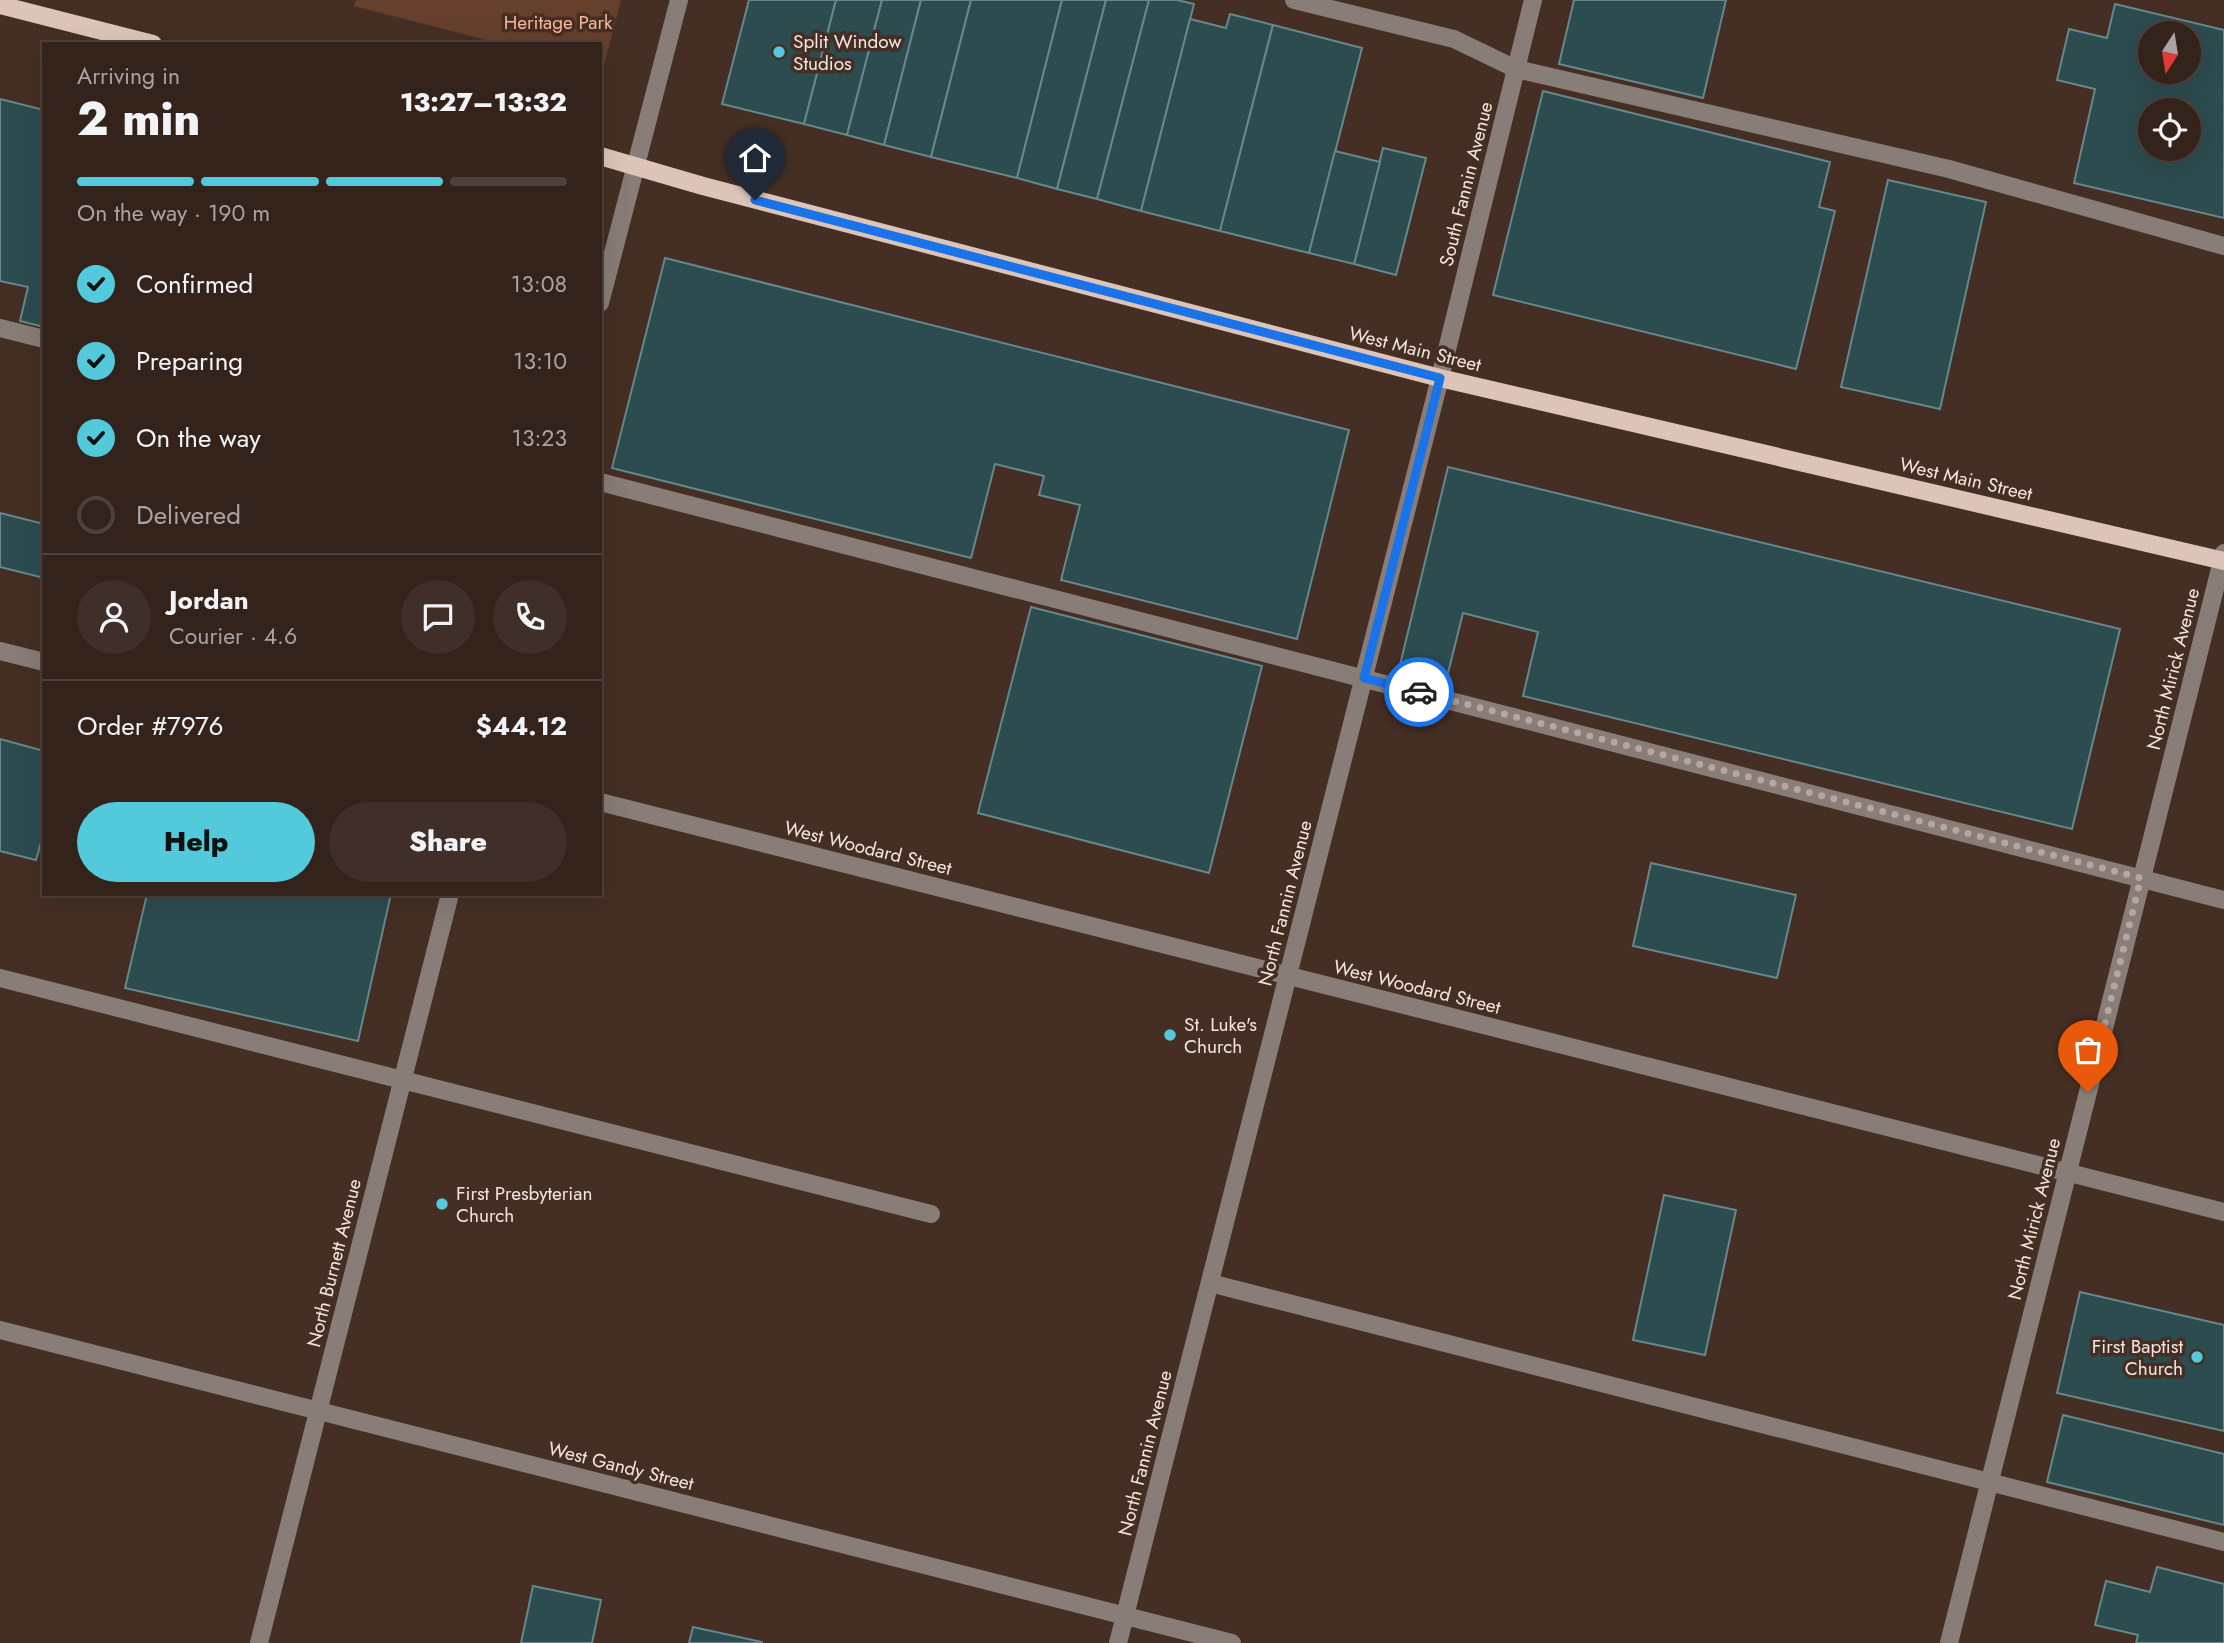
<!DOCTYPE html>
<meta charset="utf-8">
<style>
body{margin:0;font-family:Jost,sans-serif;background:#3f2f28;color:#f1f3f6;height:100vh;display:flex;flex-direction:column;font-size:26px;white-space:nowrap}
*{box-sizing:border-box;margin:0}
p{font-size:23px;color:#a9a4a3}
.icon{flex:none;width:38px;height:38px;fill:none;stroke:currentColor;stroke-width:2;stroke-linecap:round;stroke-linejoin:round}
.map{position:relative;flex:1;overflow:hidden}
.panel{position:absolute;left:42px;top:42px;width:560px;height:854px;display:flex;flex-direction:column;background:#34231b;border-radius:0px;box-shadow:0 7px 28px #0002,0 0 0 2px #4e403a}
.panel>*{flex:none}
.needle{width:46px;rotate:192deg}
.fabs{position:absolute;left:2138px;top:21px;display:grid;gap:14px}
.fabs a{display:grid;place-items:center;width:63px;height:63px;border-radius:50%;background:#34231b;box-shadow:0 7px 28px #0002,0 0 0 2px #4e403a;font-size:35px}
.pin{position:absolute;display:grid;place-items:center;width:60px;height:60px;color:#fff;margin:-72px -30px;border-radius:50% 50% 50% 0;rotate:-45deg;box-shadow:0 0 7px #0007}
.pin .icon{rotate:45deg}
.courier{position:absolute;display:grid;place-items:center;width:70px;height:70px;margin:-35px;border:5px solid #1a73e8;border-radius:50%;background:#fff;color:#222;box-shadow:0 2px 9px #0007}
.summary em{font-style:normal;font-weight:800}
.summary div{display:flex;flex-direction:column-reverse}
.summary{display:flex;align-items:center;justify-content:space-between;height:119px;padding:0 35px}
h1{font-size:46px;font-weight:800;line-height:52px}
.bar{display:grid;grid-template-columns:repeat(4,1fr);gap:10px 7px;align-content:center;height:84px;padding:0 35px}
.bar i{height:9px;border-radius:5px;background:#4e403a}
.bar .selected{background:#53cadc}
.bar p{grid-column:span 4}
.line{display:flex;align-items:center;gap:18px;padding:0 35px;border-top:2px solid #4e403a}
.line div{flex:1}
.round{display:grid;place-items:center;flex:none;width:74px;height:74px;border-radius:37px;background:#3f2f28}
ol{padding:0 35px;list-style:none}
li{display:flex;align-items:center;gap:21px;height:77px}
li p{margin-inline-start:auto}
li .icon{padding:7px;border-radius:50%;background:#53cadc;color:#111;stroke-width:4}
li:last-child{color:#a9a4a3}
li i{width:38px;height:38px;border:4px solid #4e403a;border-radius:50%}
.action{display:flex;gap:14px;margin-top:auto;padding:14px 35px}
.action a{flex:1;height:80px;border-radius:42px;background:#53cadc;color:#111;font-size:28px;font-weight:800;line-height:80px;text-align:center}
.action a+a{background:#3f2f28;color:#f1f3f6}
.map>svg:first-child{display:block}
.green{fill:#66402c}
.building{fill:#2d4c50;stroke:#66878c;stroke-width:2;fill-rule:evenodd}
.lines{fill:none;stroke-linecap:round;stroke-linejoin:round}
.minor{stroke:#887d77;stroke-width:18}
.major{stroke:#dcc4b8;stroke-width:18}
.done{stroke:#b7a69e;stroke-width:7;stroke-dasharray:0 12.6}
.route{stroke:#1a73e8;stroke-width:9}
.poi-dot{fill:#53cadc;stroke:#452f24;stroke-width:2.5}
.labels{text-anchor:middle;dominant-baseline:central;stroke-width:7;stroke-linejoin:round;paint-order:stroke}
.park-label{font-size:19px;fill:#fcb795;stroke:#452f24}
.poi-label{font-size:19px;fill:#f4e6df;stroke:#452f24;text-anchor:start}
.street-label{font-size:19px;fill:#f4e6df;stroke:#452f24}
</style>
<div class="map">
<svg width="2224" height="1643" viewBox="0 0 2224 1643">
<rect width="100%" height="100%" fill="#452f24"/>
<path class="green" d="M356,0H621L603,69L600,68V44H502L354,6Z"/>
<g class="building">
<path d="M749,0H836L804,124L722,104Z"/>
<path d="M836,0H882L847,135L804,124Z"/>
<path d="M882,0H921L884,145L847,135Z"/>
<path d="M921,0H971L931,157L884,145Z"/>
<path d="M971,0H1062L1017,178L931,157Z"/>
<path d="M1062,0H1106L1057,189L1017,178Z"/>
<path d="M1106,0H1149L1097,199L1057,189Z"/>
<path d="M1149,0H1177L1194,4L1141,211L1097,199Z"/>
<path d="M1574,0H1726L1703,98L1559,64Z"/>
<path d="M2115,4L2224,30V218L2074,183L2095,89L2057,80L2069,29L2107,38ZM2151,33H2189V72H2151ZM2151,110H2189V149H2151Z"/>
<path d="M1230,14L1273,25L1220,231L1141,211L1190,19L1226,28Z"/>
<path d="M1273,25L1362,48L1309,253L1220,231Z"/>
<path d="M1543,91L1830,162L1819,207L1835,211L1796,369L1493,295Z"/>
<path d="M0,99L44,110V327L20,321L28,287L0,281Z"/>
<path d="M1383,148L1426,158L1396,275L1354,264Z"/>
<path d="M1335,151L1380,162L1354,264L1309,253Z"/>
<path d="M1888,180L1986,202L1940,409L1841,387Z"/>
<path d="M665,258L1349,430L1297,639L1061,580L1080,505L1039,495L1044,476L995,464L971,558L612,468Z"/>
<path d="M1448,467L2120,629L2072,829L1523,696L1538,632L1463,613L1447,677L1400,665Z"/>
<path d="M0,513L44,524V578L0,567Z"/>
<path d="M1031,607L1262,666L1209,873L978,813Z"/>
<path d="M0,739L44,751V832L36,860L0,851Z"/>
<path d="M1651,863L1796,895L1777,978L1633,946Z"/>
<path d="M147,894H391L358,1041L125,988Z"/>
<path d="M1664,1195L1736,1210L1705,1355L1633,1340Z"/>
<path d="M2080,1292L2224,1325V1431L2057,1393Z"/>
<path d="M2063,1415L2224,1454V1525L2047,1482Z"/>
<path d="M2157,1567L2224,1584V1643H2136L2138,1635L2095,1625L2106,1581L2150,1592Z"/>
<path d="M533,1586L601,1600L592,1643H521Z"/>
<path d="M693,1627L762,1642V1643H689Z"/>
</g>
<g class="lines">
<g class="minor">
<path d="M1294,0L1454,39L1516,69L1949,169L2224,246"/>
<path d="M600,303L679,0"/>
<path d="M0,328L44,339"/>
<path d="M600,482L2224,900"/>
<path d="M0,651L44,662"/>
<path d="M600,802L2224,1212"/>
<path d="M0,978L931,1214"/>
<path d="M1210,1283L2224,1542"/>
<path d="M0,1330L1232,1643"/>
<path d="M259,1643L450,894"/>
<path d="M1118,1643L1440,378L1533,0"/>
<path d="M1949,1643L2224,553"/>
</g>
<g class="major">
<path d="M0,5L153,44"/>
<path d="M600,156L703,186L1440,378L2224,561"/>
</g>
</g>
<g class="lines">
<path class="done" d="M1419,692L2141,878L2088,1092"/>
<path class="route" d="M755,200L1440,378L1364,678L1419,692"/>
</g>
<g class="poi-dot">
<circle cx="779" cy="52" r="7"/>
<circle cx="1170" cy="1035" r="7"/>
<circle cx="442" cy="1204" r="7"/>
<circle cx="2197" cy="1357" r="7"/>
</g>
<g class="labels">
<g class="park-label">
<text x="558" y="22">Heritage Park</text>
</g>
<g class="poi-label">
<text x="793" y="41">Split Window<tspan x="793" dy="22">Studios</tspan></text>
<text x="1184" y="1024">St. Luke's<tspan x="1184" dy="22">Church</tspan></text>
<text x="456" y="1193">First Presbyterian<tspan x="456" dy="22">Church</tspan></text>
<text x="2183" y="1346" text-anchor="end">First Baptist<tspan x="2183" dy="22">Church</tspan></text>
</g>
<g class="street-label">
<text transform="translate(1466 184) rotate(-76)">South Fannin Avenue</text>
<text transform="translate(1415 349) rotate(14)">West Main Street</text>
<text transform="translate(1966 479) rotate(13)">West Main Street</text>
<text transform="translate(2173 669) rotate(-76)">North Mirick Avenue</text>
<text transform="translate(868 848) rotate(14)">West Woodard Street</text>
<text transform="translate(1285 903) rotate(-76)">North Fannin Avenue</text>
<text transform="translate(1417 987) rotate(14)">West Woodard Street</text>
<text transform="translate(2034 1219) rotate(-76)">North Mirick Avenue</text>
<text transform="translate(334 1263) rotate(-76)">North Burnett Avenue</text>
<text transform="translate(1145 1453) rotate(-76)">North Fannin Avenue</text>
<text transform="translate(621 1466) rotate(14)">West Gandy Street</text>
</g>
</g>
</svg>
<div class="fabs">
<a><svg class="needle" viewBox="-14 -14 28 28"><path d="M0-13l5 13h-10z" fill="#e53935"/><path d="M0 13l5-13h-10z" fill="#a9a4a3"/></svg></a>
<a><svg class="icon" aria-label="locate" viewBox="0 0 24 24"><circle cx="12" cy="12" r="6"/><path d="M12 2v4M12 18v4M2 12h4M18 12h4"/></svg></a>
</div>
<div class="pin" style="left:2088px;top:1092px;background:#ea580c"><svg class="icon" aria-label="bag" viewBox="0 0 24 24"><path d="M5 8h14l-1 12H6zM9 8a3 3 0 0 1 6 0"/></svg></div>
<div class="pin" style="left:755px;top:200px;background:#1f2937"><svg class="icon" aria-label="home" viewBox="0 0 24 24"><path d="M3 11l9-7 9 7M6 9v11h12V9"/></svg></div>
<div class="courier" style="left:1419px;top:692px"><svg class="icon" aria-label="car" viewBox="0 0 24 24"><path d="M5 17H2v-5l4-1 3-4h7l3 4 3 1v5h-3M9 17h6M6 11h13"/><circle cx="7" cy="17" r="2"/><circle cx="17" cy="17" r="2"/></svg></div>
<section class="panel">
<div class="summary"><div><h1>2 min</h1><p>Arriving in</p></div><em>13:27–13:32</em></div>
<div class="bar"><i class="selected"></i><i class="selected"></i><i class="selected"></i><i></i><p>On the way · 190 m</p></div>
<ol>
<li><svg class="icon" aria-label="check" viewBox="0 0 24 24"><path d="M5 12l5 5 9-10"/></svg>Confirmed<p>13:08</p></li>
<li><svg class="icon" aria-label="check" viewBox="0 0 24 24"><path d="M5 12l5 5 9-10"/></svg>Preparing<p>13:10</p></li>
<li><svg class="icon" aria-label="check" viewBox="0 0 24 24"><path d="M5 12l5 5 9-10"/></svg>On the way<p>13:23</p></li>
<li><i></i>Delivered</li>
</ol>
<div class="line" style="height:126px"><a class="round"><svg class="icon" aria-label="person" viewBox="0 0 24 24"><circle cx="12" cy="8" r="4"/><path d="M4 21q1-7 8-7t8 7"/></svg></a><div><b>Jordan</b><p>Courier · 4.6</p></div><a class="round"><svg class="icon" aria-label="chat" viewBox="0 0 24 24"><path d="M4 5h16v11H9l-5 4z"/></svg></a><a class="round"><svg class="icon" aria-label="phone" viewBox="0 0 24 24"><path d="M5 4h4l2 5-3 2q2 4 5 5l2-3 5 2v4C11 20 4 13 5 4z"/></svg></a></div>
<div class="line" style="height:91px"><div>Order #7976</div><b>$44.12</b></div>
<div class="action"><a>Help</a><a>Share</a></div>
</section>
</div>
